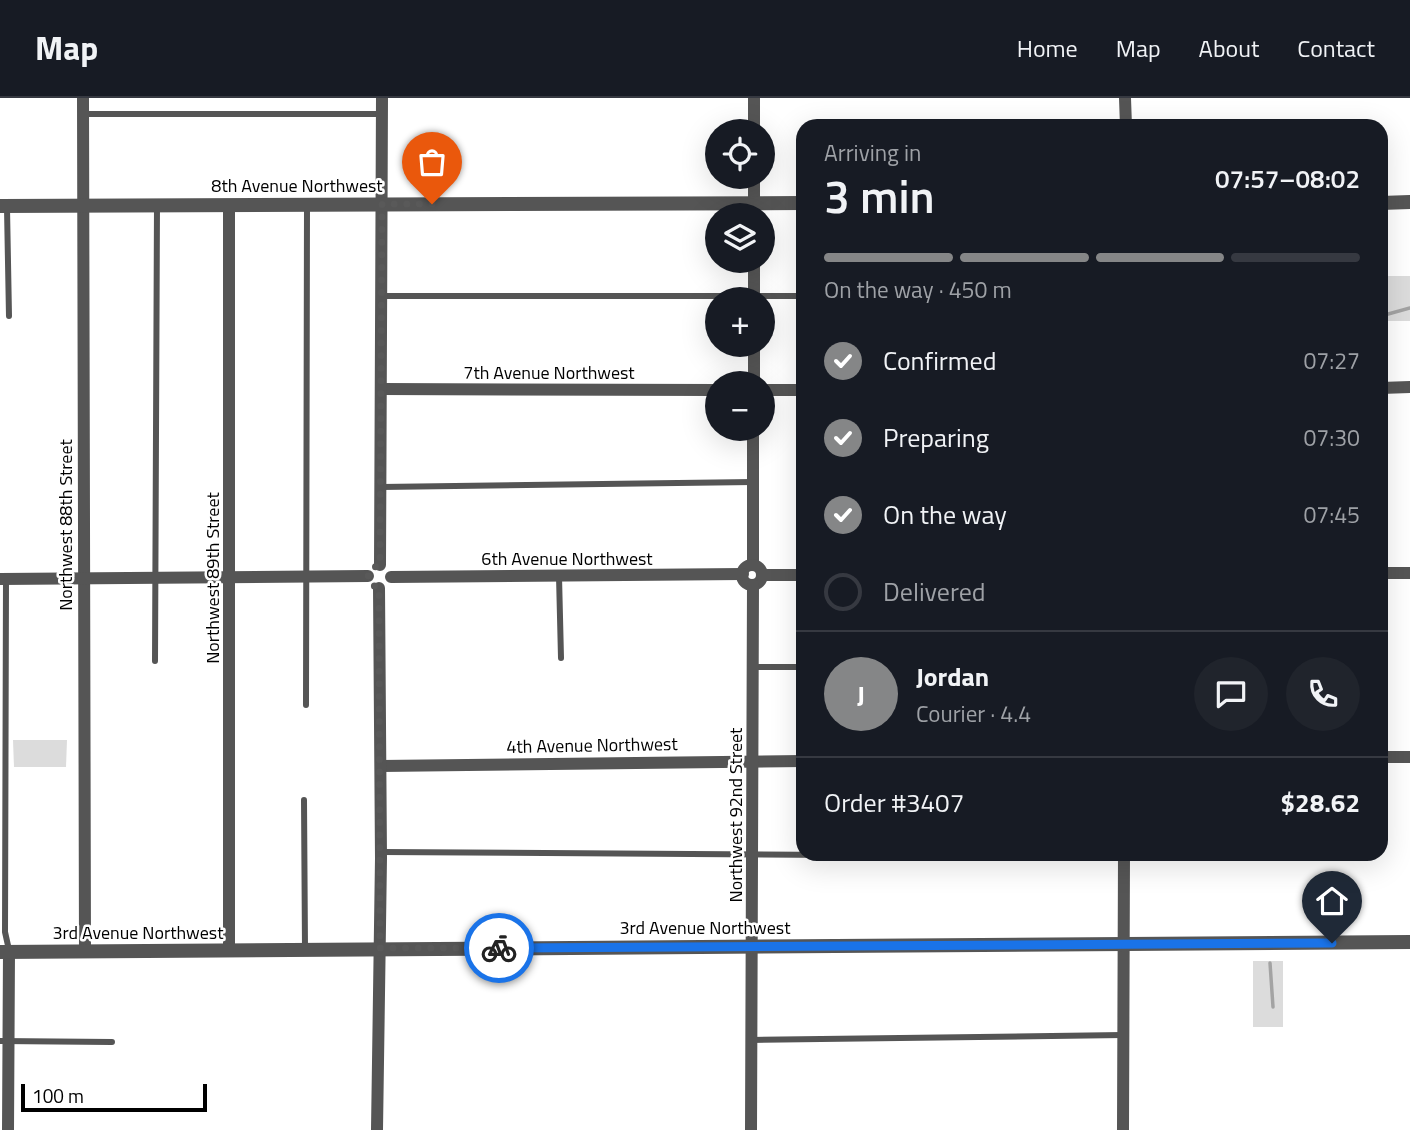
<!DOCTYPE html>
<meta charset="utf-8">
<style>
body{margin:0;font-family:"Titillium Web",sans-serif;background:#20242c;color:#f1f3f6;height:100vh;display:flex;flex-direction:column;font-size:26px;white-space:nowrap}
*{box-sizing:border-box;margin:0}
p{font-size:23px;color:#9ea1a6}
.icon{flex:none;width:38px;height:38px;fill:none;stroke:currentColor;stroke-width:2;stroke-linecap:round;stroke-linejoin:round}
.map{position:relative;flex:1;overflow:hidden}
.panel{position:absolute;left:796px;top:21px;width:592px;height:742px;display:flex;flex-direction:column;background:#171b24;border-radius:21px;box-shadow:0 7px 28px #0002}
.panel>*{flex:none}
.tools{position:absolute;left:705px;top:21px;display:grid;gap:14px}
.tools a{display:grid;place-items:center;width:70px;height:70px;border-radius:50%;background:#171b24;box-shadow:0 7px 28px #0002;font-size:35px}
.scale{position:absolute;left:21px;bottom:18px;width:186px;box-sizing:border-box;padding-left:7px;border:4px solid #000;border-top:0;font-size:19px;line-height:24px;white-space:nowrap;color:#000;-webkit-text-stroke:5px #fff;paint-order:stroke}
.pin{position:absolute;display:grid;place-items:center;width:60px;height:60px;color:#fff;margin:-72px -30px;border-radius:50% 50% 50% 0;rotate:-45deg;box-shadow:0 0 7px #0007}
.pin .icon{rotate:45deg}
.courier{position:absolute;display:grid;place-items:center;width:70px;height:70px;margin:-35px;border:5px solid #1a73e8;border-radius:50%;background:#fff;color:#222;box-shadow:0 2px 9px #0007}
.overview em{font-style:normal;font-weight:600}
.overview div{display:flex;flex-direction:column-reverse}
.overview{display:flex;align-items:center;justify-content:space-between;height:119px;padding:0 28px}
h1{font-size:46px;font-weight:600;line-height:52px}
.bar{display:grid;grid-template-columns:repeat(4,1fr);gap:10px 7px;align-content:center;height:84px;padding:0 28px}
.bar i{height:9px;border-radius:5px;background:#363941}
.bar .active{background:#858687}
.bar p{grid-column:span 4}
.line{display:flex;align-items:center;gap:18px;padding:0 28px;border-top:2px solid #363941}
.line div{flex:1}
.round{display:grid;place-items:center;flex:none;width:74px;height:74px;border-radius:37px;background:#20242c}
ol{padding:0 28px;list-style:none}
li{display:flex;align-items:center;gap:21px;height:77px}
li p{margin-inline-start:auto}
li .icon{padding:7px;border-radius:50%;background:#858687;color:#fff;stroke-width:4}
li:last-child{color:#9ea1a6}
li i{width:38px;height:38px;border:4px solid #363941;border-radius:50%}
header{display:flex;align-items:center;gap:42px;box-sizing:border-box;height:98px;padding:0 35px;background:#171b24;border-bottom:2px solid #363941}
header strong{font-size:33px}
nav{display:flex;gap:38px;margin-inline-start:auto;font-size:24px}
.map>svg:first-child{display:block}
.green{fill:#dcdcdc}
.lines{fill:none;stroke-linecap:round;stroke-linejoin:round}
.stream{stroke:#a3a3a3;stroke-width:3.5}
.path{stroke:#777;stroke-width:2.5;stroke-dasharray:2 3.5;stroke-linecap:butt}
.service{stroke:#555;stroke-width:6}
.minor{stroke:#555;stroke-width:12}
.tertiary{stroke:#555;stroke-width:14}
.done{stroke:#595959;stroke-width:7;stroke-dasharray:0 12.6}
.route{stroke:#1a73e8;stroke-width:9}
.labels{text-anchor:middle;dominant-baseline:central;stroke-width:5;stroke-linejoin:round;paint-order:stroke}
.street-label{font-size:18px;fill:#000;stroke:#fff}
</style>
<header>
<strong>Map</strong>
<nav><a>Home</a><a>Map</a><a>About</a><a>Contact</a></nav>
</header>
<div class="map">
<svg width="1410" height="1032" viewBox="0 0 1410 1032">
<rect width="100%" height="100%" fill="#fff"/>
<g class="green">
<rect x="1381" y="178" width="29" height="45"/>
<path d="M13,642H67L66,669H14Z"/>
<rect x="1253" y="863" width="30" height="66"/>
</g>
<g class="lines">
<g class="stream">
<path d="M1381,218L1410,210"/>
<path d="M1270,865L1273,909"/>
</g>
<path class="path" d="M763,209H774"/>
<g class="service">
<path d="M83,16H382"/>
<path d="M7,110L9,218"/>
<path d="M382,198H803"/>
<path d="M381,389L753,384"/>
<path d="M559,478L561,560"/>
<path d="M6,482L5,834L9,852"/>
<path d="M155,563L157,107"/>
<path d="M753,569H803"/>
<path d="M306,607L307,108"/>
<path d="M304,702L305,851"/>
<path d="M381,754L1124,759"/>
<path d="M751,942L1123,937"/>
<path d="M0,943L112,944"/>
</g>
<g class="minor">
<path d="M83,0L85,854"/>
<path d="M1125,0L1126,28"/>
<path d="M754,33V0"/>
<path d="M754,117V79"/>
<path d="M754,201V163"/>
<path d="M754,285V247"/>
<path d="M1381,290L1410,289"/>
<path d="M381,291L718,292"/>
<path d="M763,292H803"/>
<path d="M380,467L382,0"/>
<path d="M753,467V331"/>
<circle cx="752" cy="477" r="10"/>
<path d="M1381,475H1410"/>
<path d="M762,477H803"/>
<path d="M391,479L743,476"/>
<path d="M0,481L368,478"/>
<path d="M1381,659H1410"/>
<path d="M381,668L803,663"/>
<path d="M229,853V107"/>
<path d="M8,1032L9,854"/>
<path d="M377,1032L381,760L379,490"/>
<path d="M751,1032L753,487"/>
<path d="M1123,1032L1124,756"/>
</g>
<g class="tertiary">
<path d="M1381,105L1410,104"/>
<path d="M0,108L803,105"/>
<path d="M0,854L1410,844"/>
</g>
</g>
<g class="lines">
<path class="done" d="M432,106H382L380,467L372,470L368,477L372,487L379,490L380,850H499"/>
<path class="route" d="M499,850L1332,845"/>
</g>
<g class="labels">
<g class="street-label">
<text x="297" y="87">8th Avenue Northwest</text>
<text x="549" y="274">7th Avenue Northwest</text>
<text transform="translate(65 427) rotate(-90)">Northwest 88th Street</text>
<text x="567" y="460">6th Avenue Northwest</text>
<text transform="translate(212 480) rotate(-90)">Northwest 89th Street</text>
<text transform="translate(592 647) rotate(-1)">4th Avenue Northwest</text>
<text transform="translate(735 717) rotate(-90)">Northwest 92nd Street</text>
<text x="705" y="829">3rd Avenue Northwest</text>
<text x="138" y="834">3rd Avenue Northwest</text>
</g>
</g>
</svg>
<div class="tools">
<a><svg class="icon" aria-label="locate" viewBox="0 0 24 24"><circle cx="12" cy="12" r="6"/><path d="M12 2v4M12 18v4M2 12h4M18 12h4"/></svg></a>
<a><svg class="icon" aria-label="layers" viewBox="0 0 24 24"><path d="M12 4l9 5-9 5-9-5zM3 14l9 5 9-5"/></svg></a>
<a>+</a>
<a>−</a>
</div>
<div class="scale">100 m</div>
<div class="pin" style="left:432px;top:106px;background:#ea580c"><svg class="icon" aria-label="bag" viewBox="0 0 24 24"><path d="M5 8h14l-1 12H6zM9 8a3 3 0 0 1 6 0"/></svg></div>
<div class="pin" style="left:1332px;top:845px;background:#1f2937"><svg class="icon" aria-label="home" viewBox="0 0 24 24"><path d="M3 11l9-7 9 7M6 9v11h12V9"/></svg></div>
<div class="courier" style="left:499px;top:850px"><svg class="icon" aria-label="bike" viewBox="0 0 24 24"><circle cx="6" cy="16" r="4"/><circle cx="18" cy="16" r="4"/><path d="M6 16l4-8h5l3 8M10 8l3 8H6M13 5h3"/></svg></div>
<section class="panel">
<div class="overview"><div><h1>3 min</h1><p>Arriving in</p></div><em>07:57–08:02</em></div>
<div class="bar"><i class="active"></i><i class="active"></i><i class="active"></i><i></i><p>On the way · 450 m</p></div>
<ol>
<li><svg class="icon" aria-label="check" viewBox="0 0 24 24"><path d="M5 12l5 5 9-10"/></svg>Confirmed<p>07:27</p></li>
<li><svg class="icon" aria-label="check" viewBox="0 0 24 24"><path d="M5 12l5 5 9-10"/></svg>Preparing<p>07:30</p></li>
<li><svg class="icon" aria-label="check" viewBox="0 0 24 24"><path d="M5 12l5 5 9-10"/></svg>On the way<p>07:45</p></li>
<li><i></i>Delivered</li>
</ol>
<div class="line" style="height:126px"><b class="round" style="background:#858687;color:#fff">J</b><div><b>Jordan</b><p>Courier · 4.4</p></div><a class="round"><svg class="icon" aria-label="chat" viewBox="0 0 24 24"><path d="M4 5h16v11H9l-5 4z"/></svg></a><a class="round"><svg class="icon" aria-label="phone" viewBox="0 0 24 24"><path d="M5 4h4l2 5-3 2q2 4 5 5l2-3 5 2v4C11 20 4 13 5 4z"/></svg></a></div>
<div class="line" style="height:91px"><div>Order #3407</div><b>$28.62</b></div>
</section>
</div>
